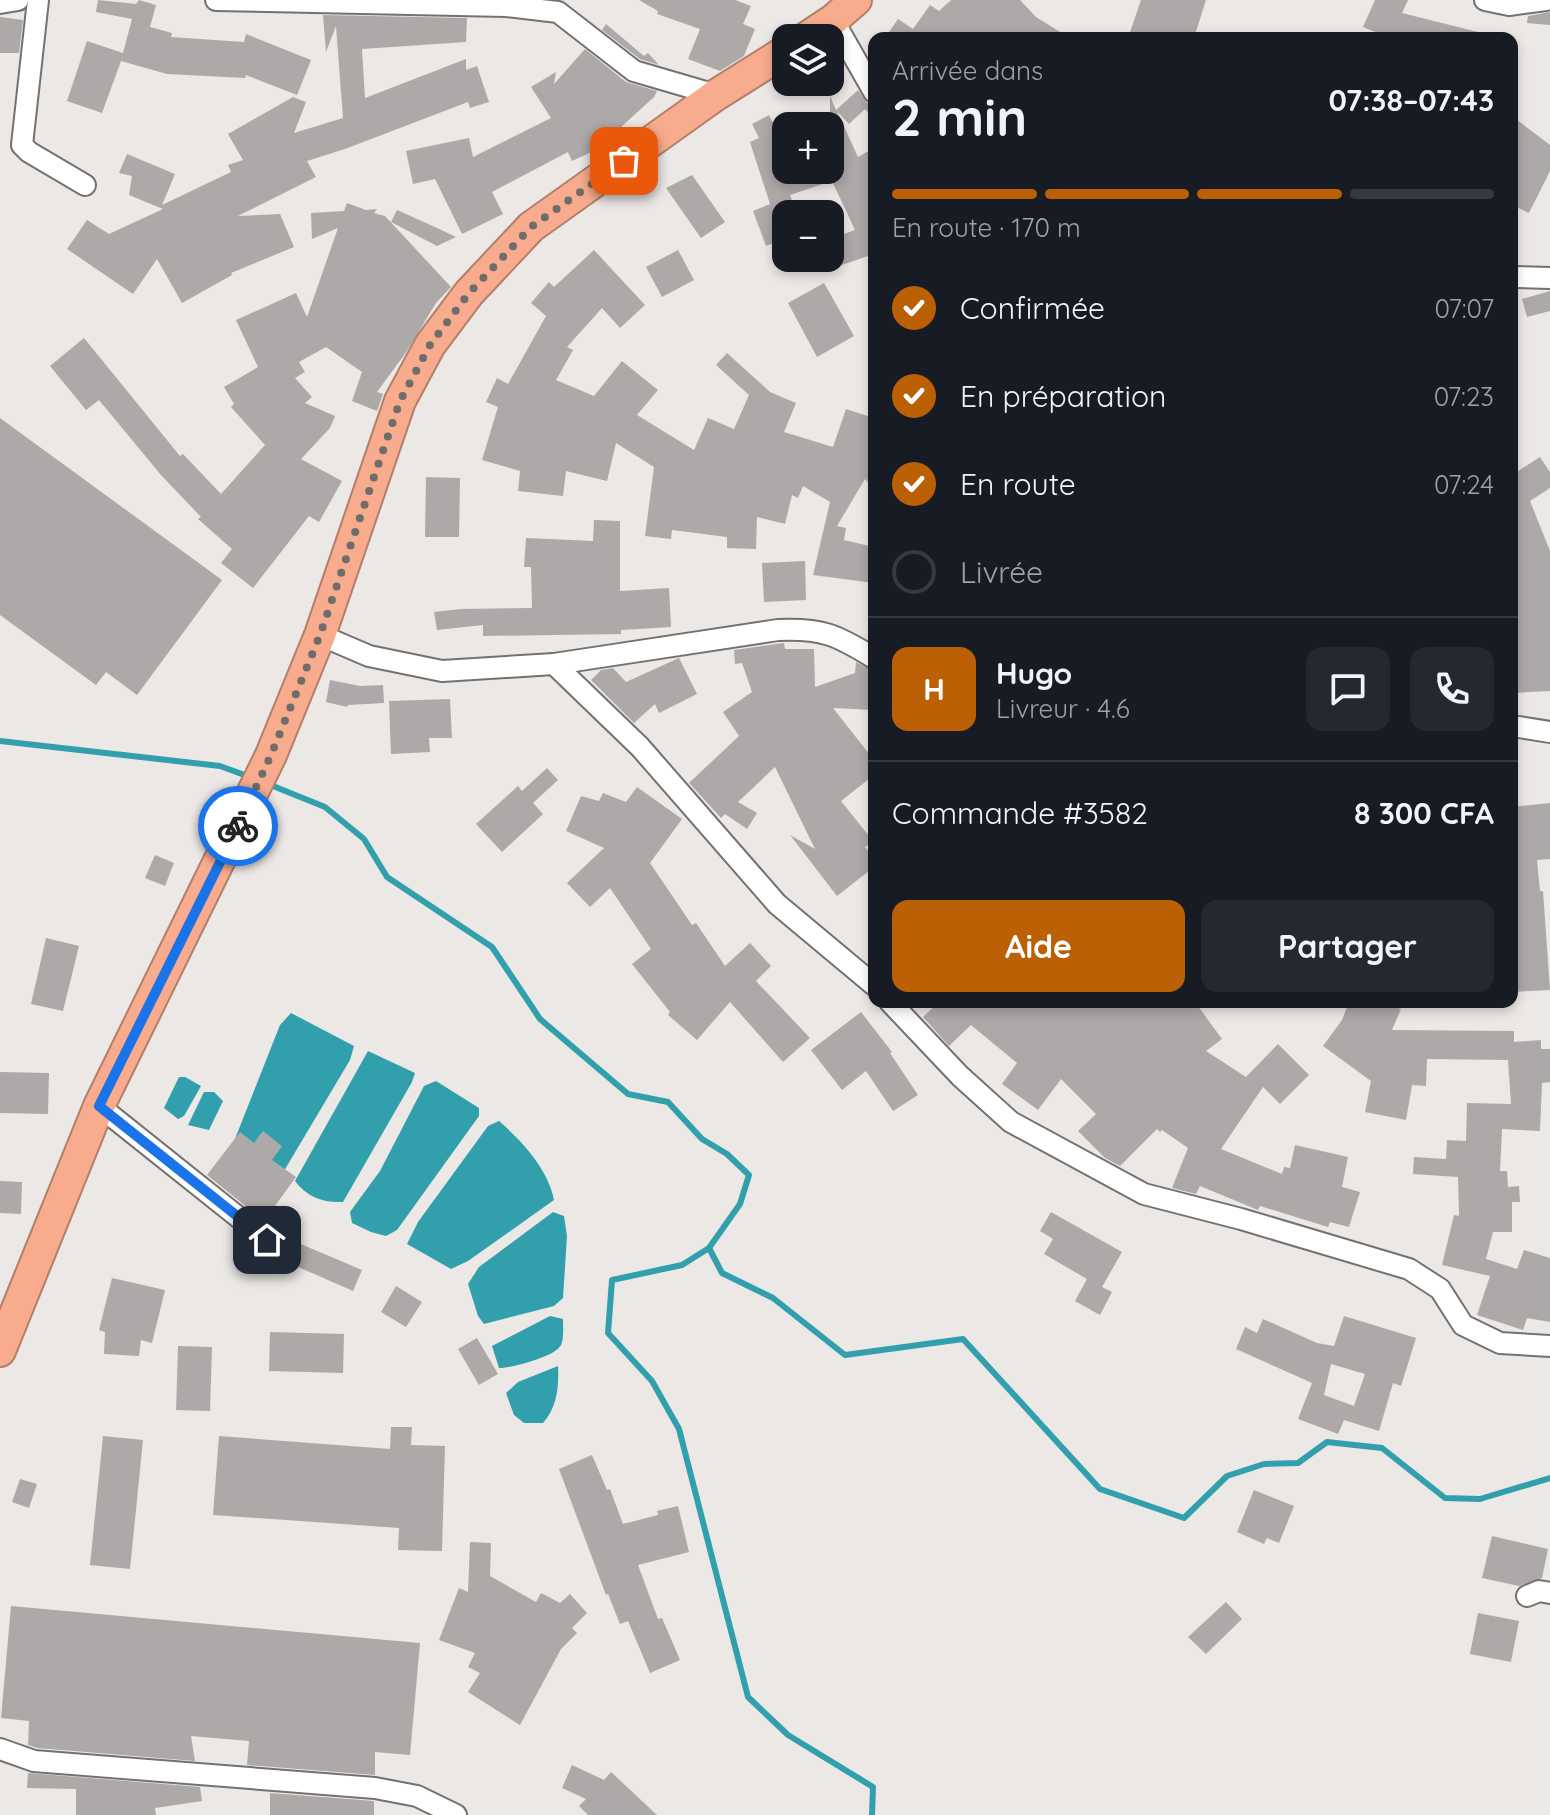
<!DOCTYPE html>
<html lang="fr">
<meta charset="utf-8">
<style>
body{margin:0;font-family:Quicksand,sans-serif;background:#242831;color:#f1f3f6;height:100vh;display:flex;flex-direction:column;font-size:30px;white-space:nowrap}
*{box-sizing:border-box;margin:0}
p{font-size:26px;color:#9ea1a6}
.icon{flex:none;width:44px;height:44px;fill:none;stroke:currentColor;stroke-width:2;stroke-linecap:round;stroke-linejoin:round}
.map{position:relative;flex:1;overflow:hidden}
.sheet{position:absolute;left:868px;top:32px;width:650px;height:976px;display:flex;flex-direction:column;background:#171b24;border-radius:16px;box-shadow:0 4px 12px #0003}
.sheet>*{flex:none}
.tools{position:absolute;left:772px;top:24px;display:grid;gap:16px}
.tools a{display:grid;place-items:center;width:72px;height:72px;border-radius:16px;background:#171b24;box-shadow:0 4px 12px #0003;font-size:40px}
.pin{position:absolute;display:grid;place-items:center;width:68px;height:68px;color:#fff;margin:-34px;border-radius:16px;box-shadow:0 4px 12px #0006}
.courier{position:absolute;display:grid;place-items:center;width:80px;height:80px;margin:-40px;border:6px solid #1a73e8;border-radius:50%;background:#fff;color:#222;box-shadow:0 2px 10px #0007}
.overview em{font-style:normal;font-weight:700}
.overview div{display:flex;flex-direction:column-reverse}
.overview{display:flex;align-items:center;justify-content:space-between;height:136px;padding:0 24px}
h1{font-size:52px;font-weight:700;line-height:60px}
.bar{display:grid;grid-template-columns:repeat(4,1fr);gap:12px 8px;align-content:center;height:96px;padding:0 24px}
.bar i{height:10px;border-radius:6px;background:#363941}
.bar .on{background:#bb6004}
.bar p{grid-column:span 4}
.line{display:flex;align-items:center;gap:20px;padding:0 24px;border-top:2px solid #363941}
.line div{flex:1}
.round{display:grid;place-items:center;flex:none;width:84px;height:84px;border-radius:16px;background:#242831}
ol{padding:0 24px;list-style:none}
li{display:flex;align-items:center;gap:24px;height:88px}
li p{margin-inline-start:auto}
li .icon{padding:8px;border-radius:50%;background:#bb6004;color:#fff;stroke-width:4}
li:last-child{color:#9ea1a6}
li i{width:44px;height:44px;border:4px solid #363941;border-radius:50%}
.action{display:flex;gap:16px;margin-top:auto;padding:16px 24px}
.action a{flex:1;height:92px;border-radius:16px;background:#bb6004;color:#fff;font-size:32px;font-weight:700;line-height:92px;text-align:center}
.action a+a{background:#242831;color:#f1f3f6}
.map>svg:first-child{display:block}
.water{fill:#32a0ac}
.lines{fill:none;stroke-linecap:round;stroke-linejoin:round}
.stream{stroke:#32a0ac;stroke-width:6}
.building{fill:#ada9a8;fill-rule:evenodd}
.minor-casing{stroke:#747270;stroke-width:24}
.highway-casing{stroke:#b17f6a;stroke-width:34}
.minor{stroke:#fff;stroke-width:20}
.highway{stroke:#f8ac8d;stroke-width:30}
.done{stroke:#6f6d6c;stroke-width:8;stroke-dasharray:0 14.4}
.route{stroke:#1a73e8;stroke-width:10}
</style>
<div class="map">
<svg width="1550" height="1815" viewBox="0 0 1550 1815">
<rect width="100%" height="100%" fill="#ebe8e6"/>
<g class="water">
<path d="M291,1013L354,1046L350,1060L278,1181L229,1154L280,1025Z"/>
<path d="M368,1051L415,1073L412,1082L343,1202C323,1203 307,1197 295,1181Z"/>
<path d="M179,1077H185L201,1086L184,1116L178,1119L164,1108Z"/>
<path d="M436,1081L479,1108V1116L397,1230L386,1236L371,1232L352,1223L350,1212L380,1171L424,1086Z"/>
<path d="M204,1092H214L223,1101L209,1130L188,1125Z"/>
<path d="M499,1121C522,1141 548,1169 554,1200L468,1261L451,1269L407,1244L418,1222L488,1126Z"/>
<path d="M553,1212L564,1216L567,1236L563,1298L554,1306L484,1324L478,1316L468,1284L479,1267Z"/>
<path d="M550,1316L563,1319C563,1326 564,1339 561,1345C555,1357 511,1368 499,1368L492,1346Z"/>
<path d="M558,1366C559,1387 557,1407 543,1423H524L514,1415L506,1393L518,1382Z"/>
</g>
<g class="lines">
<g class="stream">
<path d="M0,741L220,766L250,777"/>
<path d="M268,784L325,807L364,839L387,877L492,947L540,1019L628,1094L668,1102L702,1139L727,1154L749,1175L740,1204L709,1248L722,1273L773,1298L845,1355L963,1339L1100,1489L1184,1518L1227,1476L1264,1464L1298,1463L1327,1442L1382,1448L1445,1498L1480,1499L1550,1478"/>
<path d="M709,1248L682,1265L612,1280L608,1333L652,1381L679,1429L748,1697L788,1735L873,1787L872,1815"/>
</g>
</g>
<g class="building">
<path d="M98,0L136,4L139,0L156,5L150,27L172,33L171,37L244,42L246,34L311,60L297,95L246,75L245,78L167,74L121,61L102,113L67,101L87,41L123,53L132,19L96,12Z"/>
<path d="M639,0H735L751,6L743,24L755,29L744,56L720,71L688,59L700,29L657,14L658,11Z"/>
<path d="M951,0H1020L1036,17L1070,38H885L898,19L913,29L930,5L939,11Z"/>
<path d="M1141,0H1206L1194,38H1128Z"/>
<path d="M1375,0H1408L1402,13L1478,32L1477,38H1390L1363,27Z"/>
<path d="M1550,12V25L1527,23L1528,16Z"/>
<path d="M323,15L467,18L466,42L362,49L365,98L466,59V70L477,66L489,102L470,108L468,102L345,149L307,161L316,177L238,216L280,214L294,247L231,273L232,275L182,303L157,259L133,294L67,249L87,220L109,234L163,209L129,195L132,176L119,173L127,154L175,174L162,205L231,172L228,165L243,160L228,134L293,97L306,102L294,133L343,118L336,26L326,52Z"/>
<path d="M0,17L23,20L19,53H0Z"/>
<path d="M606,24L644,56L648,53L659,65L640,59L602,30Z"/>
<path d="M585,49L626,82L657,91L654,97L610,137L613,142L572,161L568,152L492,192L503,214L462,234L435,179L413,184L406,151L469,138L473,157L551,118L531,87L556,72L554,84Z"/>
<path d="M858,90L867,103L874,105V119L865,109L849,124L837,111L858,157L874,148V254L830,269V239L855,230L832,181L790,195L797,214H786V238L766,246L753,211L770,204L750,142L759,138L752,124L769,115L778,133L786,130V170H830V96L836,110Z"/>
<path d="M1512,116L1550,145V171L1529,213L1512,205Z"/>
<path d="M692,175L725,222L701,238L666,188Z"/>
<path d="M347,203L366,210L377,209L374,213L385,216L451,287L436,303L405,354L377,392L383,394L377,411L352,401L362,372L326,347L299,362L305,372L295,378L312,397L305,403L335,416L330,428L301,459L342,481L319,522L309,516L253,588L221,563L232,549L198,519L201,517L161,475L99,400L86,410L50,366L84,338L180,456L183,454L221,494L265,445L231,407L234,404L224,387L258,367L236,320L296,293L307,317L338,228L312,239L311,213L344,211Z"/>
<path d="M397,210L435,227L456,237L437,246L391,222Z"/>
<path d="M594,250L645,305L620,328L602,308L567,347L573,350L556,380L594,396L622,361L658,390L637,415L694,450L708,418L734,429L749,395L716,365L727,353L770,392L796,403L784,432L833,447L846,409L874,418V489L865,479L837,526L846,528L844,540L874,547V583L813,575L830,502L803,486L798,498L792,495L785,524L757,517L756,549L727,548V537L672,530L671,539L645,536L654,467L616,443L607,481L566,471L563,496L518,491L520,471L482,460L498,407L486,402L497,378L508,384L546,316L531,303L549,282L554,287Z"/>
<path d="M678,250L694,280L662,297L646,267Z"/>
<path d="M824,283L854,336L817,357L788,303Z"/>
<path d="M1550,291V311L1527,317L1522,299Z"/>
<path d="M0,418L222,580L137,695L106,672L96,685L0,615Z"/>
<path d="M1540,457L1550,472V488L1530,501L1550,551V691L1512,693V475Z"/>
<path d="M426,477L460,478L459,537H425Z"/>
<path d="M594,520L620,521V591L669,588L671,627L621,630V634L483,636V625L437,630L434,612L461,609L532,608L531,567H524L526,538L593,541Z"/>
<path d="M805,561L806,600L764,602L762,563Z"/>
<path d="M784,643L785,649H814L815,687L855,673L856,662L874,671V710L833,708L874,760V775L841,801L873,841L865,847L874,858V867L837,896L790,835L815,849L775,767L738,802L757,813L747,829L725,814L721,818L689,783L739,736L723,712L752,692L742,663L735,664L734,650Z"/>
<path d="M679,658L697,694L659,713L655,704L634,723L591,680L601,670L613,668L626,682Z"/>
<path d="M330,680L360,686L383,685L384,703L348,705L347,707L326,702Z"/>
<path d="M450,699L452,738H429L430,752L391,754L389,701Z"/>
<path d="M547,768L558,780L533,803L543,814L502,852L476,824L518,786L522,791Z"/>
<path d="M637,787L682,819L650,863L692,925L696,923L725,966L750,943L771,966L756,981L810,1038L783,1062L730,1002L697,1040L668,1015L670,1012L632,964L651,949L610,888L590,907L567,883L604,848L566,831L581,796L599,801L603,793L626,802Z"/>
<path d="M1550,803V859L1537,860L1540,891H1543L1550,990L1512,992V807Z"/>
<path d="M155,855L174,863L165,886L145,878Z"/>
<path d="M46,938L79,946L63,1011L31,1004Z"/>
<path d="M939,1002H1195L1222,1039L1206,1051L1246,1077L1278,1044L1309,1075L1280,1104L1263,1087L1221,1149L1282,1174L1284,1167L1290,1168L1295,1145L1348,1157L1342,1187L1360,1192L1349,1227L1330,1222L1328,1227L1260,1206L1258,1210L1200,1186L1196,1194L1172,1188L1188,1148L1162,1130L1160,1132L1157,1129L1120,1166L1105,1158L1078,1131L1096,1114L1061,1079L1038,1110L1002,1084L1017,1063L971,1025L949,1046L923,1017Z"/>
<path d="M1349,1002H1382L1401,1009L1392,1030L1514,1031V1042L1541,1040V1049H1550V1082L1542,1083L1540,1131L1502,1129L1500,1171H1507L1508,1187L1519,1186L1520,1202H1512V1232H1493L1486,1259L1517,1269L1524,1250L1550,1258V1322L1527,1318L1523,1330L1477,1315L1490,1276L1442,1265L1454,1215L1459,1216L1458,1177L1413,1174L1414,1157L1446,1159L1447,1140L1466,1141L1467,1103L1511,1104L1508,1060L1427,1059L1426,1086L1412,1085L1406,1120L1365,1112L1371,1081L1323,1046L1342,1020Z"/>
<path d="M861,1012L892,1052L890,1053L918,1095L893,1111L866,1071L842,1090L811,1050Z"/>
<path d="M0,1072L49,1073L48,1114L0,1113Z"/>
<path d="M263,1131L282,1146L272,1160L296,1177L264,1221L207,1175L240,1132L254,1143Z"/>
<path d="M0,1181L22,1182L21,1214L0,1213Z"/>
<path d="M1051,1212L1122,1252L1102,1287L1112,1292L1100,1315L1075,1301L1087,1279L1044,1254L1053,1239L1040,1231Z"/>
<path d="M289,1239L362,1270L353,1291L280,1259Z"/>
<path d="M112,1278L165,1290L152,1343L141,1340L139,1356L104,1354L105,1332L99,1330Z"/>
<path d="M396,1286L422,1302L406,1327L381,1312Z"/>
<path d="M1344,1316L1416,1338L1401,1386L1393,1383L1379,1431L1344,1420L1338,1434L1298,1419L1312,1383L1236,1349L1245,1327L1257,1333L1263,1319L1317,1343L1334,1346ZM1331,1364L1365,1374L1354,1406L1324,1395Z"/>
<path d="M270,1332L344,1334L343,1373L269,1371Z"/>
<path d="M477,1338L498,1374L479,1385L458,1349Z"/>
<path d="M178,1346L212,1347L210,1411L176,1410Z"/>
<path d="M391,1427H412L411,1445L445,1446L442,1551L398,1550L399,1528L213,1515L219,1436L390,1449Z"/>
<path d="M103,1436L143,1440L130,1569L90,1565Z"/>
<path d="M592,1455L607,1490L610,1489L623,1524L658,1515L657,1511L678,1506L689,1552L638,1565L658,1619L662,1618L680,1660L650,1673L628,1621L620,1624L608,1594L606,1595L559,1469Z"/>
<path d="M20,1479L37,1484L29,1508L12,1502Z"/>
<path d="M1254,1490L1294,1506L1279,1543L1267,1538L1264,1544L1237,1532Z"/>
<path d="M1492,1536L1548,1549L1542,1578L1519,1586L1482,1578Z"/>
<path d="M470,1542L491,1543L490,1576L536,1602L541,1593L560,1603L570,1594L587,1613L572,1628L577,1633L561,1649L520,1725L468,1692L480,1673L468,1667L475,1653L439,1640L459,1588L468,1592Z"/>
<path d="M1226,1602L1242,1619L1206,1654L1188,1637Z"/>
<path d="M11,1606L420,1643L410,1755L375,1752V1775L247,1765L249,1741L191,1736L195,1761L37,1748L28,1745L29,1721L1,1718Z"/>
<path d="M1478,1613L1519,1621L1511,1662L1470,1654Z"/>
<path d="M572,1765L604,1780L611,1772L657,1815H588L579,1806L586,1799L562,1788Z"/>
<path d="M28,1773L200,1787L202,1801L155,1808L156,1815H76V1789L27,1788Z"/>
<path d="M270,1793L374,1801V1815H270Z"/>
</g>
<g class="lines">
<g class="minor-casing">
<g id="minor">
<path d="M38,0L22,145L29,152L85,185"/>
<path d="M216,0L506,6L558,12L634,71L716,95"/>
<path d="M1485,0L1509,5L1546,0"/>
<path d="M0,3L18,0"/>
<path d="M833,20L874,92"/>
<path d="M1512,277L1550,278"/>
<path d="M320,635L369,656L442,671L554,664L778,630C822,628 837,635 874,658"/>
<path d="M554,664L640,747L777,904L874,985"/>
<path d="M1512,726L1550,732"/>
<path d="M890,1002L960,1076L1011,1122L1144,1194L1241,1219L1409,1269L1440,1289L1463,1325L1500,1343L1550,1346"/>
<path d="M99,1106L267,1240"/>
<path d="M1527,1596L1539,1591L1550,1593"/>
<path d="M0,1749L34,1761L375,1788L417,1796L456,1815"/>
</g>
</g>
<g class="highway-casing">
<g id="highway">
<path d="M806,38L833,20L856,0"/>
<path d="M0,1351L99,1106L271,755L320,635L400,401L430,345L469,293L531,227L716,95L786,51"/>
</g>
</g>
<use href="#minor" class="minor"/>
<use href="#highway" class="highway"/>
</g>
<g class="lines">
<path class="done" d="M238,826L271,755L320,635L400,401L430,345L469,293L531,227L624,161"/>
<path class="route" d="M238,826L99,1106L267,1240"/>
</g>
</svg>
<div class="tools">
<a><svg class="icon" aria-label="layers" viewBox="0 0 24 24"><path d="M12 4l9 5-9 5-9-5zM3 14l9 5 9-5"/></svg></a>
<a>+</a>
<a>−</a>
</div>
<div class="pin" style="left:624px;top:161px;background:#ea580c"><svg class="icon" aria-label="bag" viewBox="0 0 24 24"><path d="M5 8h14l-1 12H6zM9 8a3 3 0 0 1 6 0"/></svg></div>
<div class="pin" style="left:267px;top:1240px;background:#1f2937"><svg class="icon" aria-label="home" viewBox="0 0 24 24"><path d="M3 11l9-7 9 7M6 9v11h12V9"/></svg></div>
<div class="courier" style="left:238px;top:826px"><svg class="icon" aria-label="bike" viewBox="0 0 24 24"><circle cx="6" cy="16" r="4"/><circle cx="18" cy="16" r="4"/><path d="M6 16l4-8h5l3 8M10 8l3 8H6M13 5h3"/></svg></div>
<section class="sheet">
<div class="overview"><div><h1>2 min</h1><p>Arrivée dans</p></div><em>07:38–07:43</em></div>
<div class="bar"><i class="on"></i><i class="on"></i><i class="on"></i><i></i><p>En route · 170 m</p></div>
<ol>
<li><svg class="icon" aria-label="check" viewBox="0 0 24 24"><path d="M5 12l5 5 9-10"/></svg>Confirmée<p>07:07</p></li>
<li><svg class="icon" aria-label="check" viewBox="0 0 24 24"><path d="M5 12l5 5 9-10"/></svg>En préparation<p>07:23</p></li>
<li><svg class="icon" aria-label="check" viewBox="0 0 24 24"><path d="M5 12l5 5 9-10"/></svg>En route<p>07:24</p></li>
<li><i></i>Livrée</li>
</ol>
<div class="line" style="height:144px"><b class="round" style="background:#bb6004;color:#fff">H</b><div><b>Hugo</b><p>Livreur · 4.6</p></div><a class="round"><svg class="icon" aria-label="chat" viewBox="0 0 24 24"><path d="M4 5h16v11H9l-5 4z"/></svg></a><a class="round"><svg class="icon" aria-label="phone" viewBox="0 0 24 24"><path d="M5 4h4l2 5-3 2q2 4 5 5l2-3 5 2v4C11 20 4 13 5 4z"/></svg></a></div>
<div class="line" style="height:104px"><div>Commande #3582</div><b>8 300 CFA</b></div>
<div class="action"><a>Aide</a><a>Partager</a></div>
</section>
</div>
